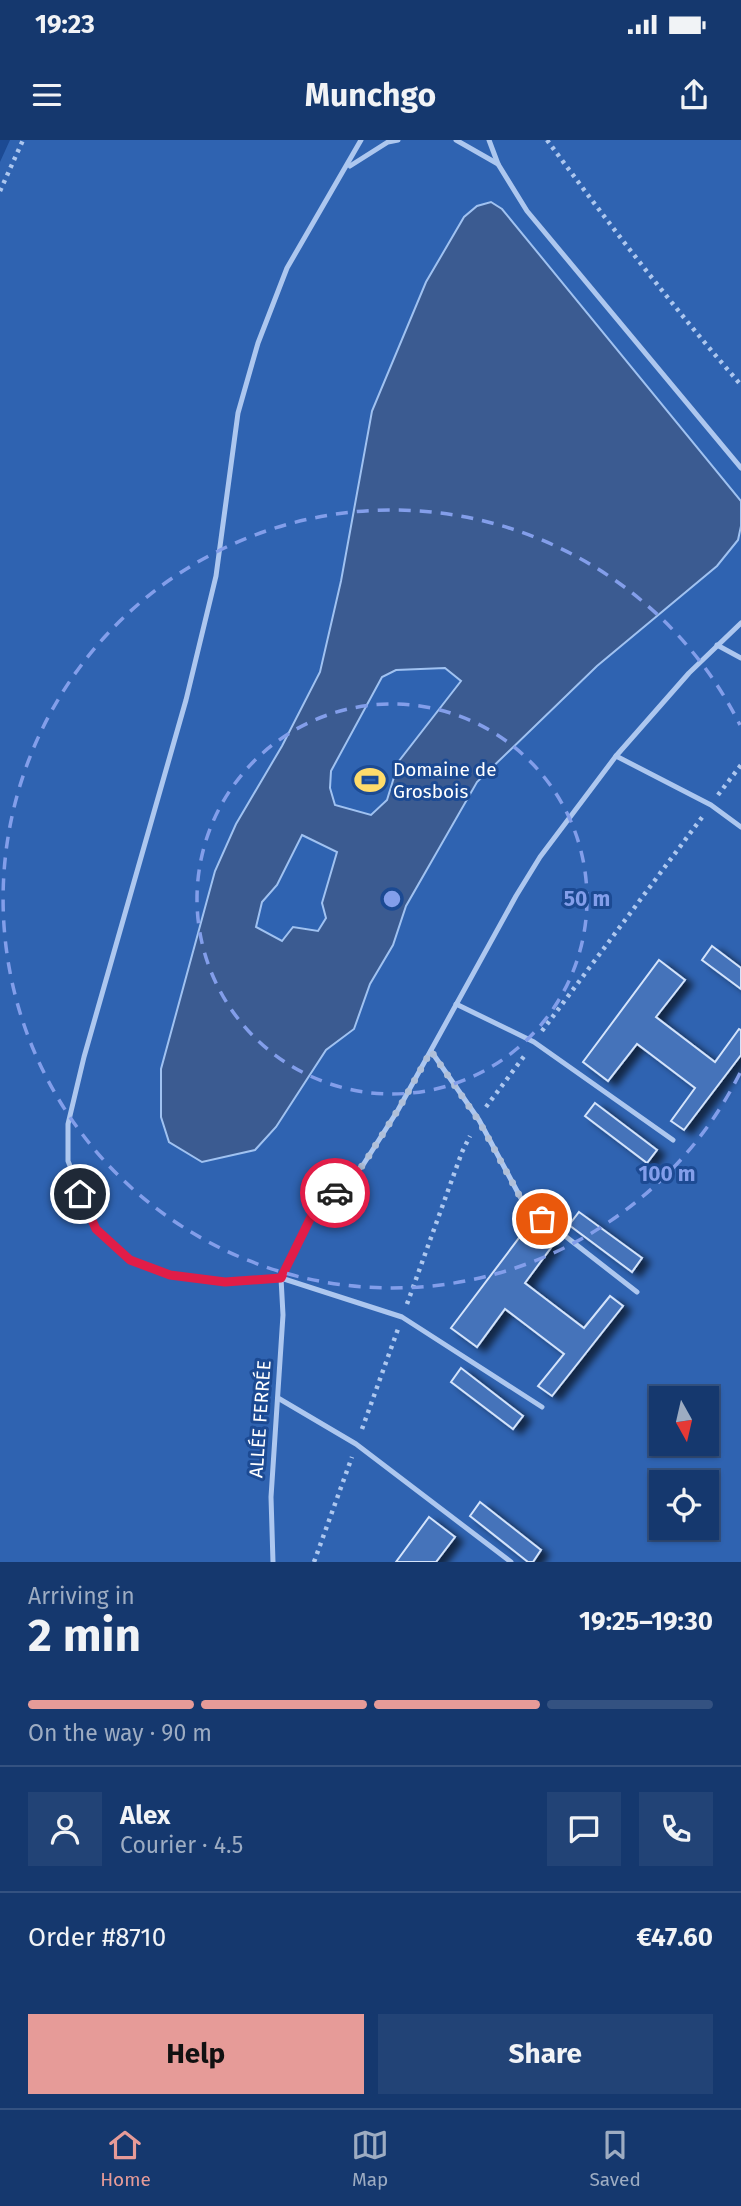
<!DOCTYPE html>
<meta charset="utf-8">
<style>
body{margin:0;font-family:"Fira Sans",sans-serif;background:#224376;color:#f1f3f6;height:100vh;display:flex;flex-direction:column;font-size:26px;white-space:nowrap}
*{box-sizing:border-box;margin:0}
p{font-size:23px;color:#9dacc2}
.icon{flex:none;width:38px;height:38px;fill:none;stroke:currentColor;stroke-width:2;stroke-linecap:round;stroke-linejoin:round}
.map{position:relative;height:1422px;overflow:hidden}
.drawer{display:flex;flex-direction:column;background:#15386e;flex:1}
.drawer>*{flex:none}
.needle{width:46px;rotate:172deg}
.buttons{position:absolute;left:649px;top:1246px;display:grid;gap:14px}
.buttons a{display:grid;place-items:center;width:70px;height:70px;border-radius:0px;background:#15386e;box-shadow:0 2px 5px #0004,0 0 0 2px #345281;font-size:35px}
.pin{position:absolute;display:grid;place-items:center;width:60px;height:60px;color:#fff;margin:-30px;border:4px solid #fff;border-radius:50%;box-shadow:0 2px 7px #0007}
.courier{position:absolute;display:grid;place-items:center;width:70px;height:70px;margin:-35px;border:5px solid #e11d48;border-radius:50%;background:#fff;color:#222;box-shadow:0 2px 9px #0007}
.summary em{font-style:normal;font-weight:700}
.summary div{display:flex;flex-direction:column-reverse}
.summary{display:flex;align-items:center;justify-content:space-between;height:119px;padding:0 28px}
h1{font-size:46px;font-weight:700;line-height:52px}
.bar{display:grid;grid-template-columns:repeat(4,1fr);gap:10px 7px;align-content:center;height:84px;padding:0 28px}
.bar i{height:9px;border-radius:5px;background:#345281}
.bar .current{background:#e69b98}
.bar p{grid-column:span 4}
.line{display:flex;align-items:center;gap:18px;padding:0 28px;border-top:2px solid #345281}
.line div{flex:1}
.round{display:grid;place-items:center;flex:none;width:74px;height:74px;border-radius:0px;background:#224376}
.primary-button{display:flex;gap:14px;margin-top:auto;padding:14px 28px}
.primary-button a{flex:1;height:80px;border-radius:0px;background:#e69b98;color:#111;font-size:28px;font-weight:700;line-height:80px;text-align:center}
.primary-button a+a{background:#224376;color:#f1f3f6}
.status{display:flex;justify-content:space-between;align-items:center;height:49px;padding:0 35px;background:#15386e;direction:ltr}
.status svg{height:19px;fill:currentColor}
header{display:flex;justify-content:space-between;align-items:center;height:91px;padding:0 28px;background:#15386e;font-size:32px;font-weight:700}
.dock{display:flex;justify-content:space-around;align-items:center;height:98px;border-top:2px solid #345281;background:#15386e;font-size:19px;color:#9dacc2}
.dock a{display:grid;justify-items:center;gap:4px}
.dock .current{color:#e69b98}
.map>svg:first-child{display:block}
.green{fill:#2f63b1;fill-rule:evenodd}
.water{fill:#3b5b91;stroke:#a0c2f1;stroke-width:2;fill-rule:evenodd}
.building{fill:#4473ba;stroke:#d3e3fb;stroke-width:2;filter:url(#shadow)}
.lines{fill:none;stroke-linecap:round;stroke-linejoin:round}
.path{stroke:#adc7ef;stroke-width:4.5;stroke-dasharray:3.5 5;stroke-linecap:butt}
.lane{stroke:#adc7ef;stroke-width:5}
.done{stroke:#b0c0d9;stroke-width:7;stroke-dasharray:0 12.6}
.route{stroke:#e11d48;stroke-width:9}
.ring{fill:none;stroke:#839eea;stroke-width:3.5;stroke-dasharray:12 9}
.labels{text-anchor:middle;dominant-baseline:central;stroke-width:6;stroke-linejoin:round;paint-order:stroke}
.poi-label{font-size:19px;fill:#fff;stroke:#1c4a93;text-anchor:start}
.street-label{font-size:19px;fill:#fff;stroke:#1c4a93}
.centre{fill:#839eea;stroke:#1c4a93;stroke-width:3.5}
.ring-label{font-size:21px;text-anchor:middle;font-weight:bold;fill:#839eea;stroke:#1c4a93;stroke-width:6;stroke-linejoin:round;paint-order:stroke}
</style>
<div class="status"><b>19:23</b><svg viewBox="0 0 49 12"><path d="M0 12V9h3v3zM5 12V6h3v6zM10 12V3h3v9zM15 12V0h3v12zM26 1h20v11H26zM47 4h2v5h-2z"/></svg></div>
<header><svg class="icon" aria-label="menu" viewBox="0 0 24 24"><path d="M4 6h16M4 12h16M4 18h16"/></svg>Munchgo<svg class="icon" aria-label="share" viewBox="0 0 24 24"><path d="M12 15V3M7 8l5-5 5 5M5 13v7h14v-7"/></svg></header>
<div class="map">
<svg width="741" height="1422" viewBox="0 0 741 1422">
<defs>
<filter id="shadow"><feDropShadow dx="8" dy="4.5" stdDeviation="3.5" flood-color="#0009"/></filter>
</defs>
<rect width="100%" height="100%" fill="#1c4a93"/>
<path class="green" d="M10,0H741V1422H0V22ZM662,1258H707V1304H662ZM662,1342H707V1388H662Z"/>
<path class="water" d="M491,62L502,69L741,361V386L738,400L717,426L597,526L477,642L406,766L393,805L370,844L354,889L326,910L276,987L255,1010L202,1022L169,1002L161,977V929L215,731L236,684L282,606L320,532L341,441L372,271L426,142L464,77L477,66ZM445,528L461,541L399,621L387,660L371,675L335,665L330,648L331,631L382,537L396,530ZM302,695L337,712L322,763L326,778L318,791L293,787L282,801L256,787L262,762L277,745Z"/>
<g class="building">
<path d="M712,806L741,828V849L702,820Z"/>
<path d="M659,820L685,840L656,877L715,922L739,889L741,890V915L684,990L671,981L695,948L637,904L608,941L583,922Z"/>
<path d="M595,963L657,1010L647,1023L585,976Z"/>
<path d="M579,1072L642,1118L632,1132L569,1085Z"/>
<path d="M528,1086L553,1105L525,1143L584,1188L610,1156L623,1166L552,1256L538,1246L564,1214L505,1169L477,1207L451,1188Z"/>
<path d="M461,1228L523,1276L513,1289L451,1242Z"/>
<path d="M480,1362L541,1410L533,1422H528L470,1376Z"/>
<path d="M429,1377L455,1397L436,1422H396Z"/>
</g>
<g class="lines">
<g class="path">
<path d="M547,0C609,84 672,166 741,245"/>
<path d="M0,51L23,0"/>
<path d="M718,655L741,625"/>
<path d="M542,891L703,676"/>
<path d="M486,967L525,915"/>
<path d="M407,1164L462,1012L470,996"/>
<path d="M362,1289L398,1189"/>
<path d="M314,1422L352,1317"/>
</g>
<g class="lane">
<path d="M361,0L287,128L258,203L238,273L216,436L186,560L84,917L68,984V1021L96,1089L130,1120L170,1135L225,1142L281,1138L402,1177L542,1267"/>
<path d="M456,0L498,24"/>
<path d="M489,0L498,24L527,71L741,328"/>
<path d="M350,26L388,2L398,0"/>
<path d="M717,505L741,518"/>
<path d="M616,616L711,665L741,687"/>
<path d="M456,864L534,902L673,1000"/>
<path d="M431,911L479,980L524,1064L637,1152"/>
<path d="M278,1258L356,1304L511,1422"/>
<path d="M273,1422L271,1357L283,1175L281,1138L311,1077L363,1025L398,970L516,756L540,717L616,616L689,533L741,483"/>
</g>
</g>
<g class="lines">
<path class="done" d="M335,1053L363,1025L398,970L431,911L479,981L524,1064L542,1079"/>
<path class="route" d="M80,1054L96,1089L130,1120L170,1135L225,1142L281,1138L311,1077L335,1053"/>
</g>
<g class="ring">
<circle cx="392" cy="759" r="195"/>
<path d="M740 933A389 389 0 1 1 740 585"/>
</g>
<defs>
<g id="stadium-bare" transform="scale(2.415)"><path d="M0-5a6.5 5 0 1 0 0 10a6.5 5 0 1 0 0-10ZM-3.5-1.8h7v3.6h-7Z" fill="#ffdc6b" stroke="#1c4a93" stroke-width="2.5" paint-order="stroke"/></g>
</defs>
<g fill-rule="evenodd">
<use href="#stadium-bare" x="370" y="640"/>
</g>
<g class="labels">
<g class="poi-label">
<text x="393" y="629">Domaine de<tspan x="393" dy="22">Grosbois</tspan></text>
</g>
<g class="street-label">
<text transform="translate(260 1279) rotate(-86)">ALLÉE FERRÉE</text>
</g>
</g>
<circle cx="392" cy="759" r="10" class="centre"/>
<g class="ring-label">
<text x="587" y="766">50 m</text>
<text x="667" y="1041">100 m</text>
</g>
</svg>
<div class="buttons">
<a><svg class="needle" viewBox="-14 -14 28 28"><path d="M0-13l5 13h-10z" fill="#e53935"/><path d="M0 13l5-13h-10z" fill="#9dacc2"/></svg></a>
<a><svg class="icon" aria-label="locate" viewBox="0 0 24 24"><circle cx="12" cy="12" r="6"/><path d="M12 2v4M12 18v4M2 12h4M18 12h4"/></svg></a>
</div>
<div class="pin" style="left:542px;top:1079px;background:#ea580c"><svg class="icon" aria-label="bag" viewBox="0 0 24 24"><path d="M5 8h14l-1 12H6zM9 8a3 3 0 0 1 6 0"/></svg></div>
<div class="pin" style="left:80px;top:1054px;background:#1f2937"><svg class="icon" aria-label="home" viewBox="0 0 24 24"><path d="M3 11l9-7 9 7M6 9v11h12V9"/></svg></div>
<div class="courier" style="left:335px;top:1053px"><svg class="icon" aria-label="car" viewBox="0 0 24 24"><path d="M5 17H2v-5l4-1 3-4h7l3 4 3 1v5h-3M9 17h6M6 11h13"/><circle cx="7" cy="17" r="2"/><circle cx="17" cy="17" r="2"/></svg></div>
</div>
<section class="drawer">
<div class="summary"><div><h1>2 min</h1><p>Arriving in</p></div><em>19:25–19:30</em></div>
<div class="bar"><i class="current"></i><i class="current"></i><i class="current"></i><i></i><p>On the way · 90 m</p></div>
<div class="line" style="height:126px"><a class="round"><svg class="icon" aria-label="person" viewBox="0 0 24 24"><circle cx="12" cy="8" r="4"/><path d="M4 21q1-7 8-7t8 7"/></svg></a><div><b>Alex</b><p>Courier · 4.5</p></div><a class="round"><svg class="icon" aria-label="chat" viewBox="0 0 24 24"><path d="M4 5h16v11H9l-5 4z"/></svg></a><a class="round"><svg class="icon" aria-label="phone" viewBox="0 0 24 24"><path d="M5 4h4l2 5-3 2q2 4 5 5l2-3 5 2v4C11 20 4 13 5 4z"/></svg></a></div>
<div class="line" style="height:91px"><div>Order #8710</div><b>€47.60</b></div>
<div class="primary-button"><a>Help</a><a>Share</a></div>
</section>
<nav class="dock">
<a class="current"><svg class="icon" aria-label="home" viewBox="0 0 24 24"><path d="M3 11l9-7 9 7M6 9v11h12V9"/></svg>Home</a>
<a><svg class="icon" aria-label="map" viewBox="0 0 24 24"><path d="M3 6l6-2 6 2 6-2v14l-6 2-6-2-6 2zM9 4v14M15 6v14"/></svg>Map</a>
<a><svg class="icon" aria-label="saved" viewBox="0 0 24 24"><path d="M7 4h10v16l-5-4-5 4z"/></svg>Saved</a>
</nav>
